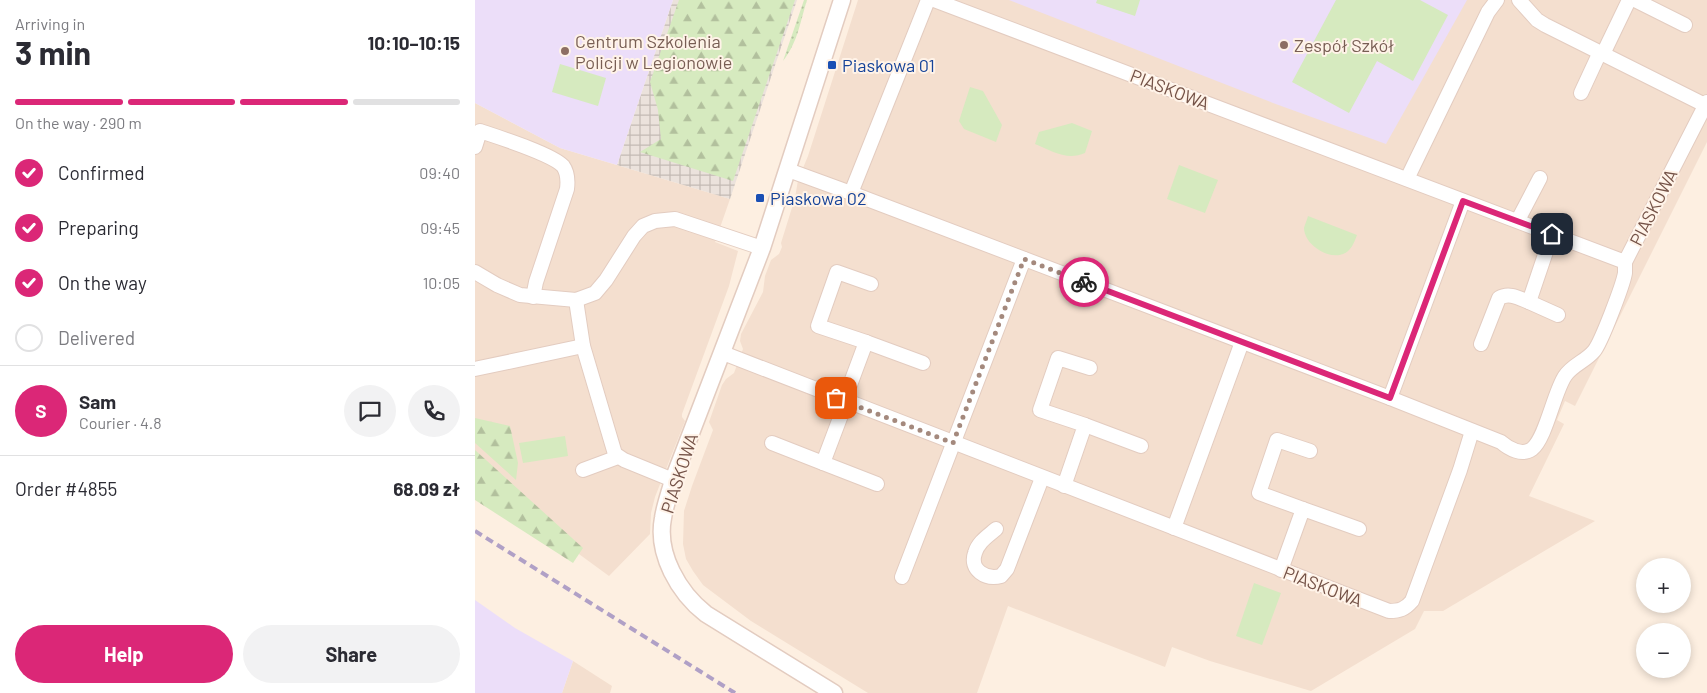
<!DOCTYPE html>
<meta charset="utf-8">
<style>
body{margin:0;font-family:Barlow,sans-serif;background:#f2f2f3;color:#2b2b33;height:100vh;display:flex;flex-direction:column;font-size:19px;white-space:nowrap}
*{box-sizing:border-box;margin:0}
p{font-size:16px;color:#7c7c81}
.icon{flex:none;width:28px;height:28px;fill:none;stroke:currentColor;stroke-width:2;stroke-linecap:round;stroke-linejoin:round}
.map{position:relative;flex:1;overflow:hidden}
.details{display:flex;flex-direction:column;background:#fff;width:475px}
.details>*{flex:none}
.fabs{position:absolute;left:1161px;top:558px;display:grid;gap:10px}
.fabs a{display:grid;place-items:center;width:55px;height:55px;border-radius:50%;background:#fff;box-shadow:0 2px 8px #0003;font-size:25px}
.pin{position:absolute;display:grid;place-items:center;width:42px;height:42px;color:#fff;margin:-21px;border-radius:10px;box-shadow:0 2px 8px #0006}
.courier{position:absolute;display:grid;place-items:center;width:50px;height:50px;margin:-25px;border:4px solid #db2777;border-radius:50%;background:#fff;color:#222;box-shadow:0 1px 6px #0007}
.summary em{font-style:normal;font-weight:700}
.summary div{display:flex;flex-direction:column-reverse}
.summary{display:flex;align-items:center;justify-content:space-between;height:85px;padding:0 15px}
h1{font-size:32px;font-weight:700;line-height:38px}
.bar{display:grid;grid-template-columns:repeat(4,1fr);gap:8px 5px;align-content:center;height:60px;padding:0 15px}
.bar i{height:6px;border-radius:4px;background:#e1e1e2}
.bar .current{background:#db2777}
.bar p{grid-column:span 4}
.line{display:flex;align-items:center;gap:12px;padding:0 15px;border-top:1px solid #e1e1e2}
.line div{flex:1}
.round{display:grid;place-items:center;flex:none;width:52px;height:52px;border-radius:26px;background:#f2f2f3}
ol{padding:0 15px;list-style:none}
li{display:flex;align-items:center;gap:15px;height:55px}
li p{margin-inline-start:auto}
li .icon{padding:5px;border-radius:50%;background:#db2777;color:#fff;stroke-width:4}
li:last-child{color:#7c7c81}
li i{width:28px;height:28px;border:2px solid #e1e1e2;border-radius:50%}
.primary-button{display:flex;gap:10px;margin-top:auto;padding:10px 15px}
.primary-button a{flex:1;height:58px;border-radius:30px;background:#db2777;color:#fff;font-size:20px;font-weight:700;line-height:58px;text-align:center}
.primary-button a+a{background:#f2f2f3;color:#2b2b33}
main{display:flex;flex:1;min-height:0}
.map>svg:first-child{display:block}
.residential{fill:#f4dfcf}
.industrial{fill:url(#industrial-grid)}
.education{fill:#ecdef9}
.grass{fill:url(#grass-dots)}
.forest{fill:url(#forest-firs)}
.green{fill:#d6eabf}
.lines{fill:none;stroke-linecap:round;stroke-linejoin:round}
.minor-casing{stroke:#e3ccc0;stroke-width:16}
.tertiary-casing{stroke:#e3ccc0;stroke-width:19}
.minor{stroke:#fff;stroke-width:14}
.tertiary{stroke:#fff;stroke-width:16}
.rail{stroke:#b0a0c6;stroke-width:4;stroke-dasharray:8 5;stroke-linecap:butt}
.done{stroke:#a4897d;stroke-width:5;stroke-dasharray:0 9}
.route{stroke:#db2777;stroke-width:6}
.education-dot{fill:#8d6e63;stroke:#fff3e8;stroke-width:2}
.transit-dot{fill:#1a4fb4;stroke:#fff3e8;stroke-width:2}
.labels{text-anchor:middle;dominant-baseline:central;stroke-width:4;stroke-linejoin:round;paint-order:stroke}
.education-label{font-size:18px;fill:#785e54;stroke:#fff3e8;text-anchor:start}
.transit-label{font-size:18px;fill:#164399;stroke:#fff3e8;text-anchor:start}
.street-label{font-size:18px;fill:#745247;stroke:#fff3e8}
</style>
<main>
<section class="details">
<div class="summary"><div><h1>3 min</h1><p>Arriving in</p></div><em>10:10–10:15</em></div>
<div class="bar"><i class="current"></i><i class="current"></i><i class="current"></i><i></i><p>On the way · 290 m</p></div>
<ol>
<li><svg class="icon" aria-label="check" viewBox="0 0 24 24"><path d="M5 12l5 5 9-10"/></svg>Confirmed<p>09:40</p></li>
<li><svg class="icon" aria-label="check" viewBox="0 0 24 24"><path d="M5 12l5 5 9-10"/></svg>Preparing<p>09:45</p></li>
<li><svg class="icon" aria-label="check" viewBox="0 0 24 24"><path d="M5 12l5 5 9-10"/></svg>On the way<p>10:05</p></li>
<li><i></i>Delivered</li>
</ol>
<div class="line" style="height:90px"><b class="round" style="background:#db2777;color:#fff">S</b><div><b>Sam</b><p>Courier · 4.8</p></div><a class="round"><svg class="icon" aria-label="chat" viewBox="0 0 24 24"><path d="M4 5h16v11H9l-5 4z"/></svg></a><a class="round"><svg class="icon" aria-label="phone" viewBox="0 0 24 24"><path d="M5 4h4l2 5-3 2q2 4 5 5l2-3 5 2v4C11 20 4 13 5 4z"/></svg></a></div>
<div class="line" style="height:65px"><div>Order #4855</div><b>68.09 zł</b></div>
<div class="primary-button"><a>Help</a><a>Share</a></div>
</section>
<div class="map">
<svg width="1232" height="693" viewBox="0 0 1232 693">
<defs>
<pattern id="industrial-grid" width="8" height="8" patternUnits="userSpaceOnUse" patternTransform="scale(1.25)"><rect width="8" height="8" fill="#ebe2dc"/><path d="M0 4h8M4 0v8" fill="none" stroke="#c3bab4"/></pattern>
<pattern id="grass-dots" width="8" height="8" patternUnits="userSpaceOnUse" patternTransform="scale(1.25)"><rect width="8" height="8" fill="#d6eabf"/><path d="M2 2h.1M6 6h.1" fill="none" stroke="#b2c09d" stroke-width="1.8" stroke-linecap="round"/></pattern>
<pattern id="forest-firs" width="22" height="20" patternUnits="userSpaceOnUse" patternTransform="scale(1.25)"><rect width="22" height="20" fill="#d6eabf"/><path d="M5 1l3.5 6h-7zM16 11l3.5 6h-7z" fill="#b2c09d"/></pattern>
</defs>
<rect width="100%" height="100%" fill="#fdefe1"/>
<g class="residential">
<path d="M383,0H1232V142L1100,406L1090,401L1082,420L1089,424L1054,496L1120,521L968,611H949L940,629L836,691L735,661L697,647L690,667L533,606L502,693H393L276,621L228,585L218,571L211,559L208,544L209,511L217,486L238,430L234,422L247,385L251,379L259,373L268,349L265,341L266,334L288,292L290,276L296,260L304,254L307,247L306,243L320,198L323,180L333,156Z"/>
<path d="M0,103L85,148L255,199L240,242L263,251L254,286L207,414V417L210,421L180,497L176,513L175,534L134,576L0,478Z"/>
<path d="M98,661L137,686L135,693H87Z"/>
</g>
<path class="industrial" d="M198,0H322L255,199L142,165Z"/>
<g class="education">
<path d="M0,0H198L142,165L85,148L0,103Z"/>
<path d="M534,0H992L911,144L798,103Z"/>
<path d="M0,600L40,628L98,661L87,693H0Z"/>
</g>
<path class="grass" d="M329,0H332C325,22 323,42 308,61Z"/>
<g class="forest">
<path d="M204,0H320L258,181L165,152L186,139L183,110L175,82Z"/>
<path d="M0,418L35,426L43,463L41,480L0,443Z"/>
<path d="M0,450L108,548L98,563L0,500Z"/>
</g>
<g class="green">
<path d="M622,0H665L660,16L621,3Z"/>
<path d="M861,0H945L973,15L938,81L902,61L874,113L817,82Z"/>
<path d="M85,64L131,78L123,106L77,92Z"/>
<path d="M495,87L508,91L527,125L521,142L489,129L484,121Z"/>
<path d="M597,123L617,131L610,153C592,161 577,151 560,144L564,132Z"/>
<path d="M704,165L743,180L730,213L692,199Z"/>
<path d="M833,216L882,235C879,243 876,251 868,254C853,260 829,244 829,228C830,224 832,220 833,216Z"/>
<path d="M90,436L93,456L48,463L44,443Z"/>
<path d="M779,583L806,593L787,645L761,636Z"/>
</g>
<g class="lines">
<g class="minor-casing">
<g id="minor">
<path d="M459,0L1150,262L1232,102"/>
<path d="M1044,0L1062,20L1070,25L1230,105"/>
<path d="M1160,0L1210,25"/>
<path d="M1128,54L1154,0"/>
<path d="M1106,93L1125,52"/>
<path d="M0,147L5,131C23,137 77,154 88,166C93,173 93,181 92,189L61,282L58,297"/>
<path d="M313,170L376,193L915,398L1026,442C1034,449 1047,456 1057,449C1071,438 1079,392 1090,376C1097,365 1111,361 1119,351C1126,343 1148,285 1150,273C1150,269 1150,265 1150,262"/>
<path d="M932,179L1013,12L1022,0"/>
<path d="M376,193L453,0"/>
<path d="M1043,220L1065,178"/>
<path d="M1077,234L1054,302L1083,315"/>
<path d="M0,272L22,285L45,295L101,300L120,293L131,280L159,236L168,226L180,221L200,219L287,248"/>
<path d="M101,300L108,346L140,454L149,460L198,480"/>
<path d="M391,342L343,326L362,272L396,284"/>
<path d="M1006,344L1024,298C1034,292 1044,298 1054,302"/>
<path d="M248,353L914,611C925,611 930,609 937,601L985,470L997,431"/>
<path d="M0,369L108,346"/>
<path d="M372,393L391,342L448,363"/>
<path d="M915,398L988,201"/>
<path d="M368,410L348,463L402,484"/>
<path d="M610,425L666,446"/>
<path d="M297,443L348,463"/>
<path d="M108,470L143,457"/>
<path d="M589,486L610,425L565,410L583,358L615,368"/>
<path d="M828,509L784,493L802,440L835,451"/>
<path d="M699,528L767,342"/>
<path d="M521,529C513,536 503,542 500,553C494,570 511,580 526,576L532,569L567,478"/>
<path d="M806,570L828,509L884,529"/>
<path d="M427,577L549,259"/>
</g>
</g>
<g class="tertiary-casing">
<path id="tertiary" d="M359,693L231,614C204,593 181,554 188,518C190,505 195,492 198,480L287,248L367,0"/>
</g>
<use href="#minor" class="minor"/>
<use href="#tertiary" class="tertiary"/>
<path class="rail" d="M0,531L260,693"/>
</g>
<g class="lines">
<path class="done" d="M361,398L478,443L549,259L609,282"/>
<path class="route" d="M609,282L915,398L988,201L1077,234"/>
</g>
<g class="education-dot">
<circle cx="809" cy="45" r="5"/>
<circle cx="90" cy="51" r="5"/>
</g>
<g class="transit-dot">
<rect x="352" y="60" width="10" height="10" rx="2.5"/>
<rect x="280" y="193" width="10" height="10" rx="2.5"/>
</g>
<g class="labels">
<g class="education-label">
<text x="100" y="41">Centrum Szkolenia<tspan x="100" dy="21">Policji w Legionowie</tspan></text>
<text x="819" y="45">Zespół Szkół</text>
</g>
<g class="transit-label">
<text x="367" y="65">Piaskowa 01</text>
<text x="295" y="198">Piaskowa 02</text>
</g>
<g class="street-label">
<text transform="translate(695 89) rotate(21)">PIASKOWA</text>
<text transform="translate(1178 207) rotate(-63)">PIASKOWA</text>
<text transform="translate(204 473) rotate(-72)">PIASKOWA</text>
<text transform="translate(848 586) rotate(21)">PIASKOWA</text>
</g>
</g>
</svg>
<div class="fabs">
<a>+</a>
<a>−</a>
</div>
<div class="pin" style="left:361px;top:398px;background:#ea580c"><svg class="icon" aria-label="bag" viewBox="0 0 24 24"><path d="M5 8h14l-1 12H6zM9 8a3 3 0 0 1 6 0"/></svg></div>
<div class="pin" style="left:1077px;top:234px;background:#1f2937"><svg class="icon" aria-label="home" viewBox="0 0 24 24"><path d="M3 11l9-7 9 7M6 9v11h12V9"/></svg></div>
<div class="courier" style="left:609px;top:282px"><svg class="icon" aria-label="bike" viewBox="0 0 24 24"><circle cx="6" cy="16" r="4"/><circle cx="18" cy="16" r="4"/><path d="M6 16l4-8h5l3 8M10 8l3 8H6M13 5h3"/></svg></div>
</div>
</main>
